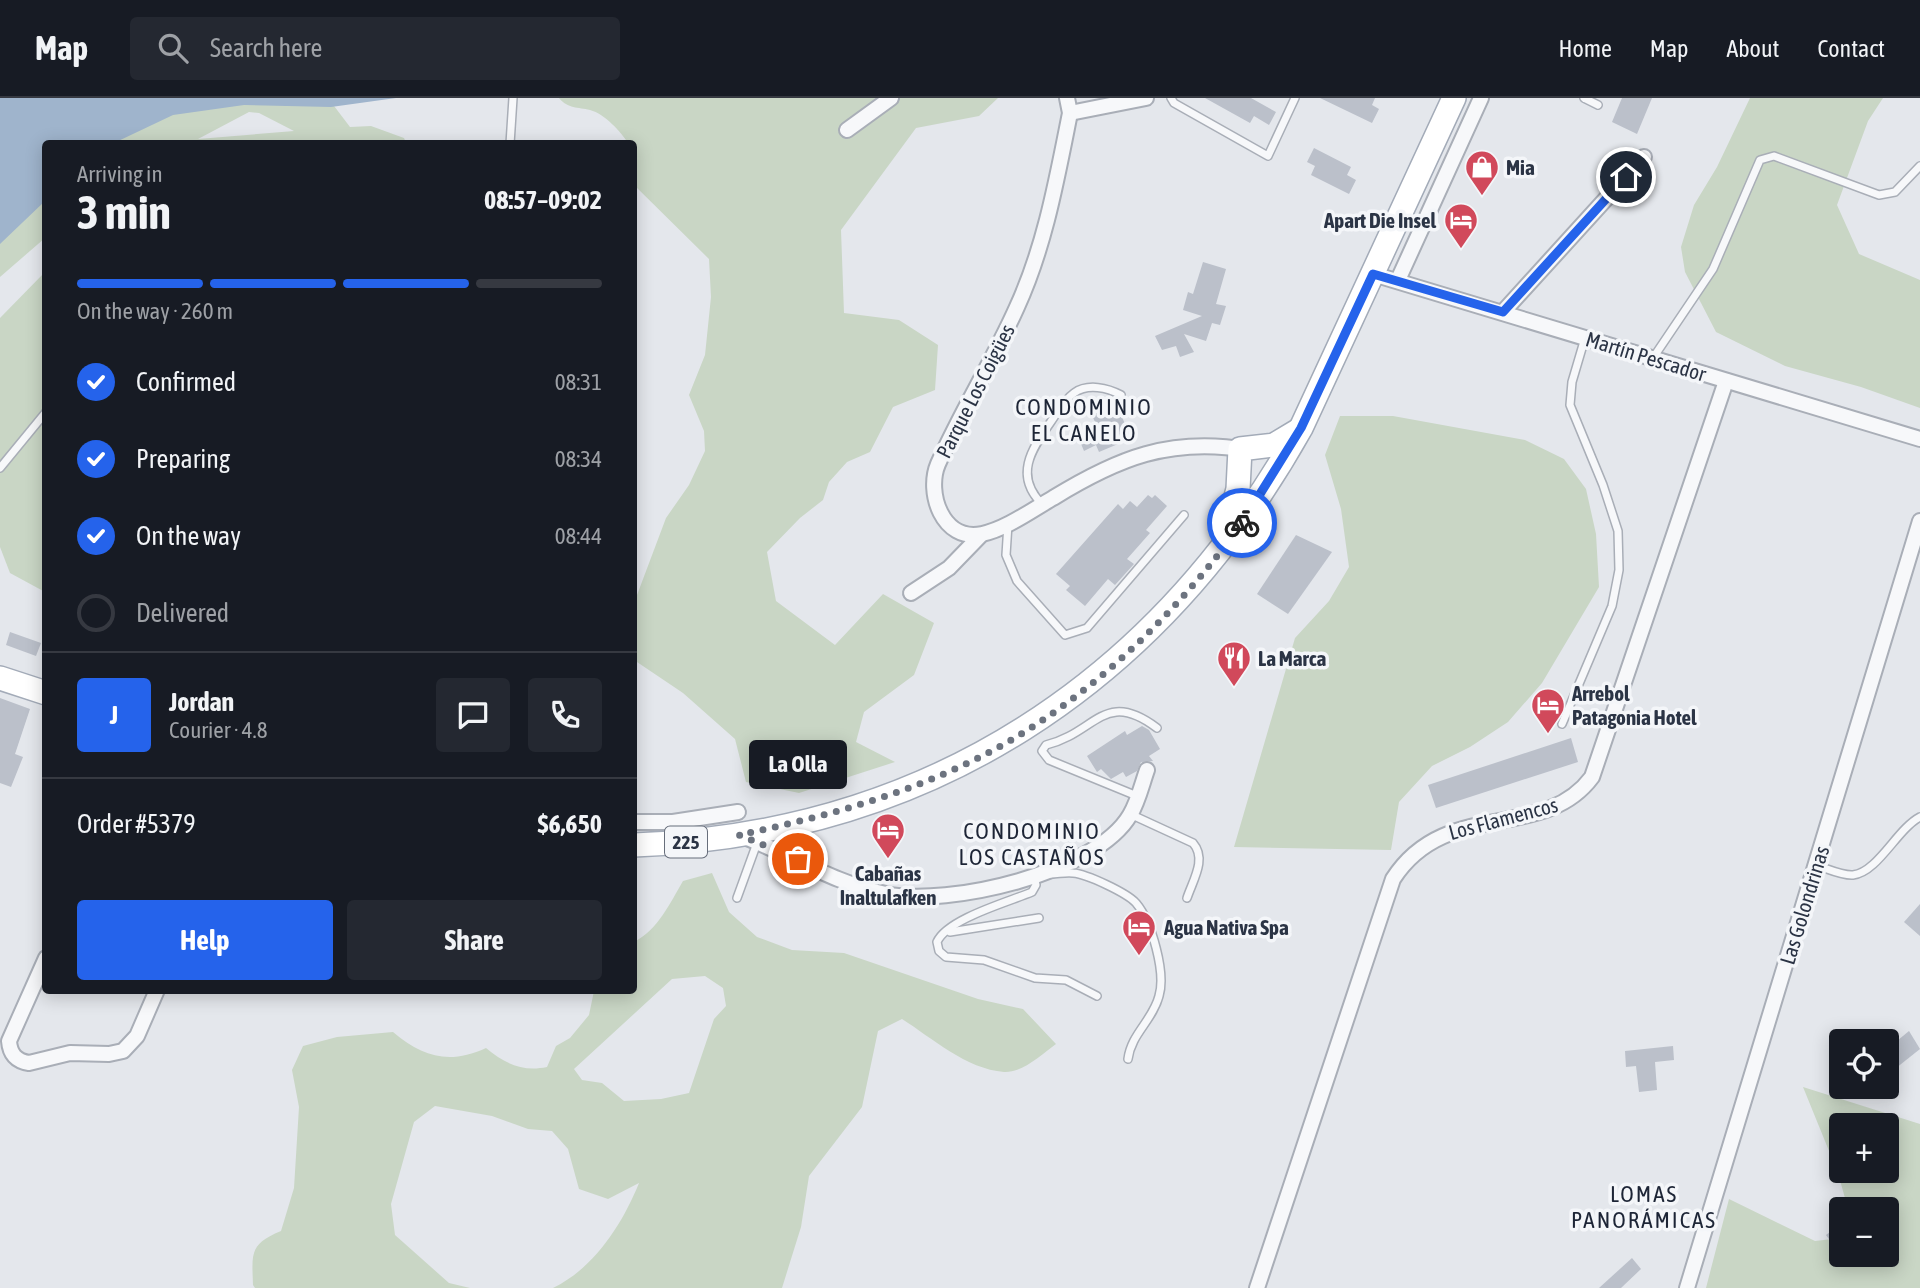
<!DOCTYPE html>
<meta charset="utf-8">
<style>
body{margin:0;font-family:"Asap Condensed",sans-serif;background:#242831;color:#f1f3f6;height:100vh;display:flex;flex-direction:column;font-size:26px;white-space:nowrap}
*{box-sizing:border-box;margin:0}
p{font-size:23px;color:#9ea1a6}
.icon{flex:none;width:38px;height:38px;fill:none;stroke:currentColor;stroke-width:2;stroke-linecap:round;stroke-linejoin:round}
.map{position:relative;flex:1;overflow:hidden}
.sheet{position:absolute;left:42px;top:42px;width:595px;height:854px;display:flex;flex-direction:column;background:#171b24;border-radius:7px;box-shadow:0 4px 18px #0003}
.sheet>*{flex:none}
.fabs{position:absolute;left:1829px;top:931px;display:grid;gap:14px}
.fabs a{display:grid;place-items:center;width:70px;height:70px;border-radius:7px;background:#171b24;box-shadow:0 4px 18px #0003;font-size:35px}
.pin{position:absolute;display:grid;place-items:center;width:60px;height:60px;color:#fff;margin:-30px;border:4px solid #fff;border-radius:50%;box-shadow:0 2px 7px #0007}
.courier{position:absolute;display:grid;place-items:center;width:70px;height:70px;margin:-35px;border:5px solid #2563eb;border-radius:50%;background:#fff;color:#222;box-shadow:0 2px 9px #0007}
.bubble{position:absolute;height:49px;border-radius:7px;background:#171b24;box-shadow:0 4px 18px #0003;font-size:23px;font-weight:700;line-height:49px;text-align:center}
.overview em{font-style:normal;font-weight:700}
.overview div{display:flex;flex-direction:column-reverse}
.overview{display:flex;align-items:center;justify-content:space-between;height:119px;padding:0 35px}
h1{font-size:46px;font-weight:700;line-height:52px}
.bar{display:grid;grid-template-columns:repeat(4,1fr);gap:10px 7px;align-content:center;height:84px;padding:0 35px}
.bar i{height:9px;border-radius:5px;background:#363941}
.bar .active{background:#2563eb}
.bar p{grid-column:span 4}
.line{display:flex;align-items:center;gap:18px;padding:0 35px;border-top:2px solid #363941}
.line div{flex:1}
.round{display:grid;place-items:center;flex:none;width:74px;height:74px;border-radius:7px;background:#242831}
ol{padding:0 35px;list-style:none}
li{display:flex;align-items:center;gap:21px;height:77px}
li p{margin-inline-start:auto}
li .icon{padding:7px;border-radius:50%;background:#2563eb;color:#fff;stroke-width:4}
li:last-child{color:#9ea1a6}
li i{width:38px;height:38px;border:4px solid #363941;border-radius:50%}
.cta{display:flex;gap:14px;margin-top:auto;padding:14px 35px}
.cta a{flex:1;height:80px;border-radius:7px;background:#2563eb;color:#fff;font-size:28px;font-weight:700;line-height:80px;text-align:center}
.cta a+a{background:#242831;color:#f1f3f6}
header{display:flex;align-items:center;gap:42px;box-sizing:border-box;height:98px;padding:0 35px;background:#171b24;border-bottom:2px solid #363941}
header strong{font-size:33px}
nav{display:flex;gap:38px;margin-inline-start:auto;font-size:24px}
.search{width:490px;height:63px;background:#242831;display:flex;align-items:center;gap:18px;box-sizing:border-box;padding:0 24px;border-radius:7px;color:#9ea1a6;font-size:26px}
.map>svg:first-child{display:block}
.green{fill:#c9d6c5;fill-rule:evenodd}
.water{fill:#9fb4cc}
.building{fill:#bbc0ca}
.lines{fill:none;stroke-linecap:round;stroke-linejoin:round}
.service-casing{stroke:#a9aeb7;stroke-width:10}
.minor-casing{stroke:#a9aeb7;stroke-width:18}
.primary-casing{stroke:#a3abb8;stroke-width:26}
.service{stroke:#f7f8fa;stroke-width:7}
.minor{stroke:#f7f8fa;stroke-width:14}
.primary{stroke:#fff;stroke-width:23}
.done{stroke:#6c737f;stroke-width:7;stroke-dasharray:0 12.6}
.route{stroke:#2563eb;stroke-width:9}
.labels{text-anchor:middle;dominant-baseline:central;stroke-width:7;stroke-linejoin:round;paint-order:stroke}
.shield{fill:#f4f6f9;stroke:#676e7b;stroke-width:2}
.shield-label{font-size:19px;font-weight:bold;fill:#2b3445}
.poi-label{font-size:21px;font-weight:bold;fill:#2b3445;stroke:#f4f6f9;text-anchor:start}
.street-label{font-size:21px;fill:#2b3445;stroke:#f4f6f9}
.neighbourhood-label{font-size:23px;letter-spacing:2px;fill:#1d2536;stroke:#f4f6f9}
</style>
<header>
<strong>Map</strong>
<div class="search"><svg class="icon" aria-label="search" viewBox="0 0 24 24"><circle cx="10" cy="10" r="6"/><path d="M15 15l6 6"/></svg>Search here</div>
<nav><a>Home</a><a>Map</a><a>About</a><a>Contact</a></nav>
</header>
<div class="map">
<svg width="1920" height="1190" viewBox="0 0 1920 1190">
<rect width="100%" height="100%" fill="#e4e7ec"/>
<g class="green">
<path d="M328,0L350,29L371,28L404,40L406,45L46,46L45,140L0,179V25ZM249,14L259,15L294,33L198,41Z"/>
<path d="M559,0H998L979,18L916,30L841,132L844,215L899,222L938,247L935,292L893,309L870,354L847,364L829,384L823,402L800,420L767,454L776,503L835,547L883,496L934,525L914,577L864,614L856,644L895,664L799,695L746,684L735,641L683,595L634,562V505L666,420L689,387L705,353L704,333L689,297L705,257L711,199L709,161L634,87V46L628,45C621,34 605,16 590,12C578,9 568,11 559,0Z"/>
<path d="M1750,0H1883L1868,23L1837,107L1859,156L1920,182V310L1861,289L1785,268L1716,234L1685,174L1681,149L1694,107L1717,69Z"/>
<path d="M45,174V494L10,475L0,449V220Z"/>
<path d="M1340,318H1393L1525,342L1564,361L1586,391L1596,436L1599,489L1542,585L1508,624L1470,649L1432,668L1399,704L1391,752L1234,749L1295,540L1329,503L1349,469L1341,411L1325,357Z"/>
<path d="M712,775L729,814L757,839L792,852L844,855L978,901L1023,911L1056,946C1042,956 1023,975 1004,974C966,971 932,940 902,921L878,933L862,1009L809,1078L801,1129L782,1190H553C594,1170 622,1127 639,1085L608,1101L579,1091L568,1051L552,1033L528,1031L492,1018L435,1008L414,1024L391,1106L395,1137L449,1185L470,1190H255L253,1187C252,1156 249,1146 281,1133L294,1090L299,1009L292,972L303,948L337,939L393,934C423,959 449,967 486,950C505,966 523,974 547,969L556,948L570,940L589,917L594,893L634,892V844C658,832 670,805 683,783ZM705,878L723,890L726,908L714,921L689,995L661,1001L624,1003L602,985L582,982L574,971L672,881Z"/>
<path d="M1803,989L1920,1026V1190H1706L1729,1101L1815,1143L1841,1140V1157H1886V1111H1848L1838,1075ZM1841,1027H1886V1073H1841Z"/>
</g>
<path class="water" d="M0,0H396L331,9L244,7L173,17L114,45L46,46L45,103L0,146Z"/>
<g class="building">
<path d="M1205,0H1251L1276,14L1269,27L1254,18L1250,25Z"/>
<path d="M1320,0H1375L1372,7L1379,11L1372,25Z"/>
<path d="M1622,0H1652L1637,36L1612,24Z"/>
<path d="M1314,50L1351,69L1347,77L1356,82L1349,96L1311,77L1315,68L1307,64Z"/>
<path d="M1203,164L1226,171L1216,206L1226,208L1220,227L1212,225L1206,243L1184,236L1194,254L1180,259L1176,248L1162,252L1155,238L1202,218L1183,212L1188,194L1193,196Z"/>
<path d="M1116,305L1128,333L1115,338L1118,346L1099,354L1096,347L1084,353L1079,341L1099,333L1091,315Z"/>
<path d="M1148,397L1152,400L1155,397L1167,408L1146,432L1150,435L1127,461L1134,466L1115,487L1108,481L1085,508L1066,492L1070,488L1056,476L1118,406L1123,411L1130,403L1137,409Z"/>
<path d="M1296,437L1332,454L1288,516L1257,496Z"/>
<path d="M10,534L41,545L36,558L6,547Z"/>
<path d="M0,600L30,611L15,656L23,659L11,689L0,685Z"/>
<path d="M1142,628L1149,632L1160,651L1149,658L1153,663L1141,664L1137,673L1126,679L1123,674L1111,681L1101,671L1097,674L1087,658L1125,633L1127,637Z"/>
<path d="M1571,640L1578,664L1436,710L1428,687Z"/>
<path d="M1920,806V838L1904,824Z"/>
<path d="M1909,933L1920,951L1886,978V952Z"/>
<path d="M1673,948L1674,962L1655,964L1657,992L1639,994L1636,968L1626,969L1625,953Z"/>
<path d="M1841,1126V1158L1826,1137Z"/>
<path d="M1632,1160L1641,1171L1621,1190H1599Z"/>
</g>
<g class="lines">
<g class="service-casing">
<g id="service">
<path d="M1171,0L1174,5L1268,58L1295,0"/>
<path d="M1584,0L1598,7"/>
<path d="M510,46L513,0"/>
<path d="M1653,260L1713,171L1760,62L1774,58L1879,97L1895,94L1920,68"/>
<path d="M0,370L46,314"/>
<path d="M1042,406C1014,378 1031,352 1050,325C1057,315 1064,302 1074,295C1088,285 1108,290 1121,297"/>
<path d="M1008,426L1006,457L1017,483L1065,537L1087,530L1184,417"/>
<path d="M1562,626L1612,508L1619,472L1618,433L1603,387L1570,307L1572,284L1585,240"/>
<path d="M1137,698L1049,662L1042,653L1046,647C1096,635 1104,590 1157,630"/>
<path d="M1130,716L1193,745C1207,761 1193,782 1187,800"/>
<path d="M1815,767C1826,770 1842,778 1853,777C1878,774 1897,731 1920,719"/>
<path d="M1051,776C1058,776 1066,774 1073,775C1087,776 1127,795 1136,805C1152,824 1166,875 1159,898C1153,922 1131,936 1128,961"/>
<path d="M1034,778L1036,787L1032,794C1008,804 947,821 937,844L939,853L946,859L984,862L1035,880L1066,882L1097,898"/>
<path d="M737,800L757,745"/>
<path d="M950,834L1039,820"/>
</g>
</g>
<g class="minor-casing">
<g id="minor">
<path d="M1067,0L1070,15C1057,80 1045,148 1017,209C993,263 962,312 938,366C926,394 942,444 982,436C1006,431 1032,412 1053,400C1118,360 1170,339 1248,352"/>
<path d="M1070,15L1146,0"/>
<path d="M847,32L891,0"/>
<path d="M1373,176L1920,341"/>
<path d="M1398,182L1481,0"/>
<path d="M1503,214L1644,59"/>
<path d="M911,495L949,470L981,437"/>
<path d="M634,724H673L738,714"/>
<path d="M742,738C789,756 836,786 886,796C948,809 1096,775 1130,717C1138,704 1142,686 1147,672"/>
<path d="M46,860L9,943C10,956 16,963 29,965L70,955L109,956L123,953L137,938L157,892"/>
<path d="M1257,1190L1393,781C1446,699 1543,745 1592,679L1726,283"/>
<path d="M1687,1190L1920,423"/>
</g>
</g>
<g class="primary-casing">
<g id="primary">
<path d="M1226,436L1238,391L1240,351L1274,347L1299,332"/>
<path d="M0,580L46,595"/>
<path d="M634,747C929,736 1158,585 1301,330L1454,0"/>
</g>
</g>
<use href="#service" class="service"/>
<use href="#minor" class="minor"/>
<use href="#primary" class="primary"/>
</g>
<g class="lines">
<path class="done" d="M798,761L739,737C819,720 898,699 972,663C1079,611 1173,521 1242,425"/>
<path class="route" d="M1242,425L1301,330L1373,176L1503,214L1626,79"/>
</g>
<defs>
<g id="shop-pin" transform="scale(1.75)"><path d="M0 17L-7.5 6A9.5 9.5 0 1 1 7.5 6Z" fill="#d1495b" stroke="#f4f6f9"/><path d="M-5-2.5h2.3a2.7 3.5 0 0 1 5.4 0H5L5.5 6h-11ZM-1.5-2.5h3a1.5 2.3 0 0 0-3 0Z" fill="#fff"/></g>
<g id="hotel-pin" transform="scale(1.75)"><path d="M0 17L-7.5 6A9.5 9.5 0 1 1 7.5 6Z" fill="#d1495b" stroke="#f4f6f9"/><path d="M-6-4.5h1.5V1H6V5H4.5V3h-9V5H-6ZM-4 0a1.8 1.8 0 1 1 3.6 0ZM.5 0V-2.5h3Q6-2.5 6 0Z" fill="#fff"/></g>
<g id="restaurant-pin" transform="scale(1.75)"><path d="M0 17L-7.5 6A9.5 9.5 0 1 1 7.5 6Z" fill="#d1495b" stroke="#f4f6f9"/><path d="M-5-6h1v4h1v-4h1v4h1v-4h1v5L-1.5 .5V6h-2V.5L-5-1ZM5-6V6H3V1.5H1.5Q1.5-4 5-6Z" fill="#fff"/></g>
</defs>
<g fill-rule="evenodd">
<use href="#shop-pin" x="1482" y="69"/>
<use href="#hotel-pin" x="1461" y="122"/>
<use href="#restaurant-pin" x="1234" y="560"/>
<use href="#hotel-pin" x="1548" y="607"/>
<use href="#hotel-pin" x="888" y="732"/>
<use href="#hotel-pin" x="1139" y="829"/>
</g>
<g class="labels">
<rect class="shield" x="665" y="728.5" width="42" height="31" rx="5"/>
<g class="shield-label">
<text x="686" y="744">225</text>
</g>
<g class="poi-label">
<text x="1506" y="69">Mia</text>
<text x="1436" y="122" text-anchor="end">Apart Die Insel</text>
<text x="1258" y="560">La Marca</text>
<text x="1572" y="595">Arrebol<tspan x="1572" dy="24">Patagonia Hotel</tspan></text>
<text x="888" y="775" text-anchor="middle">Cabañas<tspan x="888" dy="24">Inaltulafken</tspan></text>
<text x="1164" y="829">Agua Nativa Spa</text>
</g>
<g class="street-label">
<text transform="translate(1646 258) rotate(17)">Martín Pescador</text>
<text transform="translate(975 293) rotate(-63)">Parque Los Coigües</text>
<text transform="translate(1503 720) rotate(-15)">Los Flamencos</text>
<text transform="translate(1804 807) rotate(-73)">Las Golondrinas</text>
</g>
<g class="neighbourhood-label">
<text x="1084" y="309">CONDOMINIO<tspan x="1084" dy="26">EL CANELO</tspan></text>
<text x="1032" y="733">CONDOMINIO<tspan x="1032" dy="26">LOS CASTAÑOS</tspan></text>
<text x="1644" y="1096">LOMAS<tspan x="1644" dy="26">PANORÁMICAS</tspan></text>
</g>
</g>
</svg>
<div class="fabs">
<a><svg class="icon" aria-label="locate" viewBox="0 0 24 24"><circle cx="12" cy="12" r="6"/><path d="M12 2v4M12 18v4M2 12h4M18 12h4"/></svg></a>
<a>+</a>
<a>−</a>
</div>
<div class="pin" style="left:798px;top:761px;background:#ea580c"><svg class="icon" aria-label="bag" viewBox="0 0 24 24"><path d="M5 8h14l-1 12H6zM9 8a3 3 0 0 1 6 0"/></svg></div>
<div class="pin" style="left:1626px;top:79px;background:#1f2937"><svg class="icon" aria-label="home" viewBox="0 0 24 24"><path d="M3 11l9-7 9 7M6 9v11h12V9"/></svg></div>
<div class="courier" style="left:1242px;top:425px"><svg class="icon" aria-label="bike" viewBox="0 0 24 24"><circle cx="6" cy="16" r="4"/><circle cx="18" cy="16" r="4"/><path d="M6 16l4-8h5l3 8M10 8l3 8H6M13 5h3"/></svg></div>
<div class="bubble" style="left:749px;top:642px;width:98px">La Olla</div>
<section class="sheet">
<div class="overview"><div><h1>3 min</h1><p>Arriving in</p></div><em>08:57–09:02</em></div>
<div class="bar"><i class="active"></i><i class="active"></i><i class="active"></i><i></i><p>On the way · 260 m</p></div>
<ol>
<li><svg class="icon" aria-label="check" viewBox="0 0 24 24"><path d="M5 12l5 5 9-10"/></svg>Confirmed<p>08:31</p></li>
<li><svg class="icon" aria-label="check" viewBox="0 0 24 24"><path d="M5 12l5 5 9-10"/></svg>Preparing<p>08:34</p></li>
<li><svg class="icon" aria-label="check" viewBox="0 0 24 24"><path d="M5 12l5 5 9-10"/></svg>On the way<p>08:44</p></li>
<li><i></i>Delivered</li>
</ol>
<div class="line" style="height:126px"><b class="round" style="background:#2563eb;color:#fff">J</b><div><b>Jordan</b><p>Courier · 4.8</p></div><a class="round"><svg class="icon" aria-label="chat" viewBox="0 0 24 24"><path d="M4 5h16v11H9l-5 4z"/></svg></a><a class="round"><svg class="icon" aria-label="phone" viewBox="0 0 24 24"><path d="M5 4h4l2 5-3 2q2 4 5 5l2-3 5 2v4C11 20 4 13 5 4z"/></svg></a></div>
<div class="line" style="height:91px"><div>Order #5379</div><b>$6,650</b></div>
<div class="cta"><a>Help</a><a>Share</a></div>
</section>
</div>
